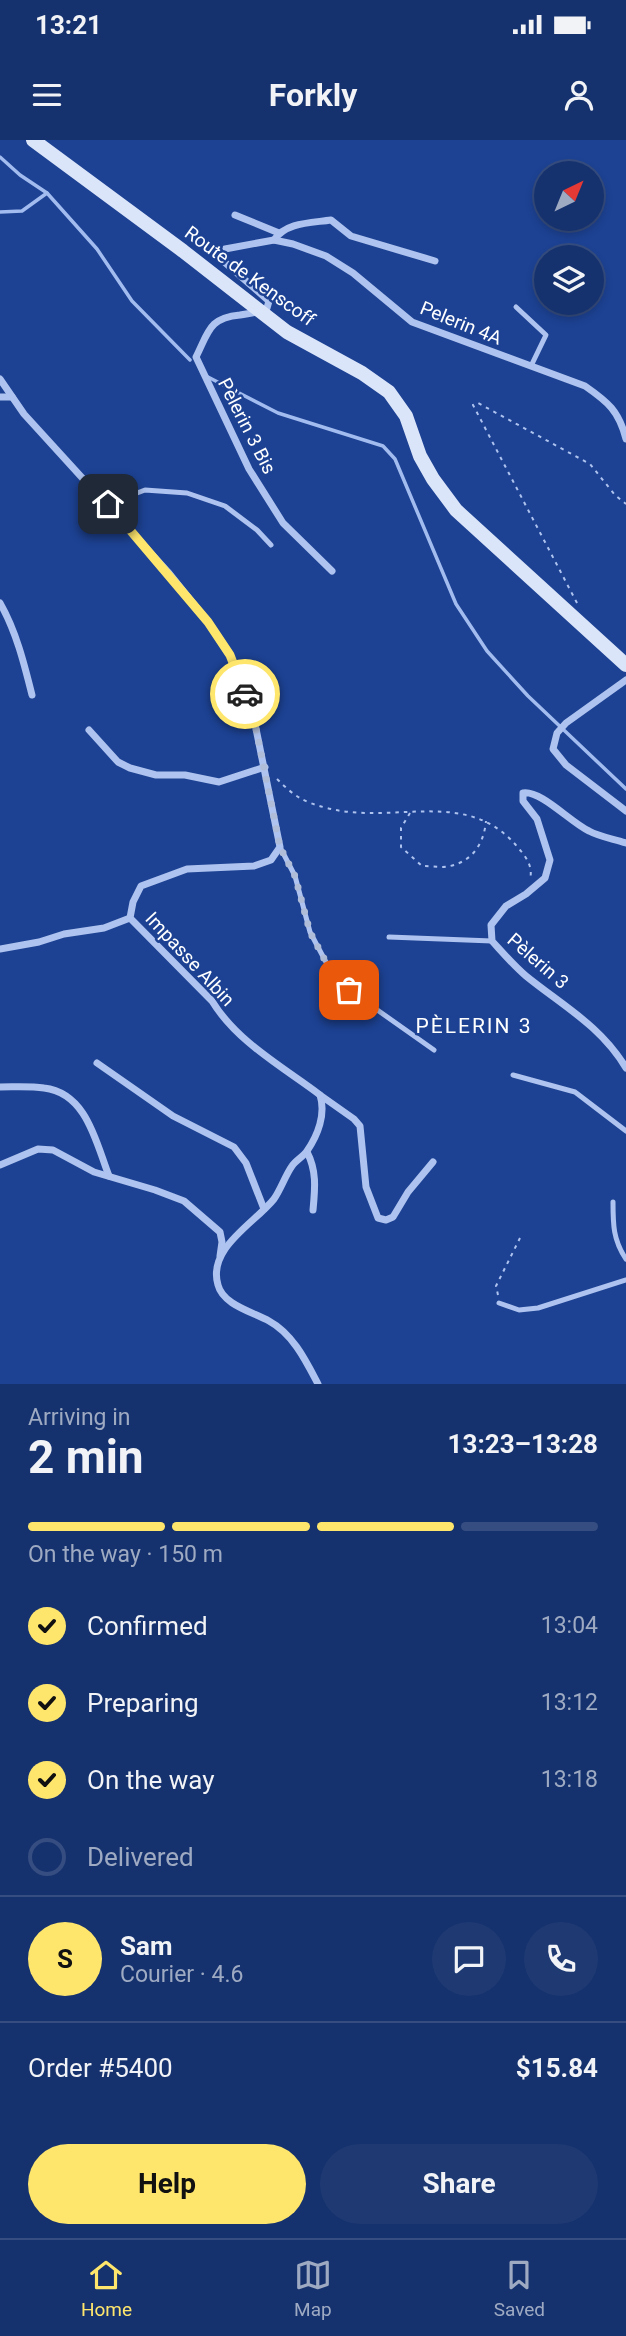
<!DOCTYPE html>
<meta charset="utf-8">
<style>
body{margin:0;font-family:Roboto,sans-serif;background:#1f3a73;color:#f1f3f6;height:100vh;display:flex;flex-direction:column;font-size:26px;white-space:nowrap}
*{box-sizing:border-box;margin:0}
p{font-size:23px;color:#9eaac2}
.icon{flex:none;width:38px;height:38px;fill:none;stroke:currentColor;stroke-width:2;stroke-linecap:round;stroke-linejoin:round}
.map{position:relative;height:1244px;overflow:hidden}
.panel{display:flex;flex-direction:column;background:#16326e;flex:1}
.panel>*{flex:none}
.needle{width:46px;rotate:43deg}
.fabs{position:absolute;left:534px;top:21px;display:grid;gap:14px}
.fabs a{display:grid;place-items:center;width:70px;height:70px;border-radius:50%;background:#16326e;box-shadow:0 4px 10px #0003,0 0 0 2px #354d81;font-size:35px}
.pin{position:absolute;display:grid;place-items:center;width:60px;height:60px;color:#fff;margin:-30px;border-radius:14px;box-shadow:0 4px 10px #0006}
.courier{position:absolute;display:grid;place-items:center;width:70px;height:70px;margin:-35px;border:5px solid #fee66d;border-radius:50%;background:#fff;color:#222;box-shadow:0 2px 9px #0007}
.headline em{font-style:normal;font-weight:700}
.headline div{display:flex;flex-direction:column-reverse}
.headline{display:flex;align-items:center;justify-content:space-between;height:119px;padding:0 28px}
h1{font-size:46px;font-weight:700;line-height:52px}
.bar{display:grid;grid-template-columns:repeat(4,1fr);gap:10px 7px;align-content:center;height:84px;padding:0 28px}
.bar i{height:9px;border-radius:5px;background:#354d81}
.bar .on{background:#fee66d}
.bar p{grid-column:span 4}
.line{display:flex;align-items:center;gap:18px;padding:0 28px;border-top:2px solid #354d81}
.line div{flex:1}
.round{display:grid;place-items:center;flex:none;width:74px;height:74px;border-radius:37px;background:#1f3a73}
ol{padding:0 28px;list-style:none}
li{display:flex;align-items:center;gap:21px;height:77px}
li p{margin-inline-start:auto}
li .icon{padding:7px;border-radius:50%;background:#fee66d;color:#111;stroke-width:4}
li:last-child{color:#9eaac2}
li i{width:38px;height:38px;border:4px solid #354d81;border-radius:50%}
.cta{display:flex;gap:14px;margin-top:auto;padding:14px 28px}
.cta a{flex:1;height:80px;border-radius:42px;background:#fee66d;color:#111;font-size:28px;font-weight:700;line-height:80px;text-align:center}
.cta a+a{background:#1f3a73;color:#f1f3f6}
.status{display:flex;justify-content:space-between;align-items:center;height:49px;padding:0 35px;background:#16326e;direction:ltr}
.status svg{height:19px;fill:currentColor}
header{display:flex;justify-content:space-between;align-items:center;height:91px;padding:0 28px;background:#16326e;font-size:32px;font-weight:700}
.tabs{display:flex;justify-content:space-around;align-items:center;height:98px;border-top:2px solid #354d81;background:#16326e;font-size:19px;color:#9eaac2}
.tabs a{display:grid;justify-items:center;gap:4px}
.tabs .on{color:#fee66d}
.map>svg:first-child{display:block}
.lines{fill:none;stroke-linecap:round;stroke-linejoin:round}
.stream{stroke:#a2bcf0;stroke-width:3.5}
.path{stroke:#aec3ef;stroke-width:2;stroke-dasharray:3.5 5;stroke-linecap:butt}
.service{stroke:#aec3ef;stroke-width:5}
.minor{stroke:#aec3ef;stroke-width:7}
.secondary{stroke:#dbe5fa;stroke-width:14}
.done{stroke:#b0bdd9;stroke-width:7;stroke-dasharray:0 12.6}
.route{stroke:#fee66d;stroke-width:9}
.labels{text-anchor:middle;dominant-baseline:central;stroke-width:5;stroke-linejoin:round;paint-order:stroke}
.street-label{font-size:19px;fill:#fff;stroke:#1d4293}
.neighbourhood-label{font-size:21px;letter-spacing:2px;fill:#fff;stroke:#1d4293}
</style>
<div class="status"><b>13:21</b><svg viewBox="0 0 49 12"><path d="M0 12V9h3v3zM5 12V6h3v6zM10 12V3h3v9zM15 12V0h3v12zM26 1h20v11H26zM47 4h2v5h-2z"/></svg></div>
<header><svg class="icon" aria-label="menu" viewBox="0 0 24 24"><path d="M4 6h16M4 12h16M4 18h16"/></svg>Forkly<svg class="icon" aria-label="person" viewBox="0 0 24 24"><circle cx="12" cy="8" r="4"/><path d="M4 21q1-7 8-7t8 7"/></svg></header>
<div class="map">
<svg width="626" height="1244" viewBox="0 0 626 1244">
<rect width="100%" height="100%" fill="#1d4293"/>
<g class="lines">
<g class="stream">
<path d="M0,17L20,35L47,53L97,109L132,161L190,220"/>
<path d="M0,72L22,71L47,53"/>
<path d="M206,236L278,273L383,306L395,319L456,464L487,511L528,556L626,649"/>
</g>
<g class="path">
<path d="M577,463L473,265L478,263L590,324L615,355L626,364"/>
<path d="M277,639C294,656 303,662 327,668C395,686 469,645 520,710C527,718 533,728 530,739"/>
<path d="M410,673L401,688V707L422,726C431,726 442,728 450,726C473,721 484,703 486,681"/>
<path d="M498,1155L496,1146L520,1098"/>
</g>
<g class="service">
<path d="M516,167L546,195L531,226"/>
<path d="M108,364L145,350L187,353L225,366L257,390L271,405"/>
<path d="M280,707L295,736L310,792L327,824L349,850L434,910"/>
<path d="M389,797L492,801"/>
<path d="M513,935L575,952L626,991"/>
<path d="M613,1062C613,1084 613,1100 626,1119"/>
<path d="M499,1163L519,1170L538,1168L626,1140"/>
</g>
<g class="minor">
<path d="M235,75L279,93"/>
<path d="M274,100L293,104L326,116L353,133L412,182L585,246C608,262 619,271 626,299"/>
<path d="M0,239L24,274L168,432L208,482L230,515L253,574L280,707L271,720L254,726L187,729L141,746L133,762L130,778L212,861C237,902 283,927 320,955C326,974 318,995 307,1011C303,1017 296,1020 292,1026C285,1036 281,1049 274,1059C255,1083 207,1108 218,1145C223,1165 253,1172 269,1181C293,1194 306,1221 318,1244"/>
<path d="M0,257H12"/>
<path d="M332,431L283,383L249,329L196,217C209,191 209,178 240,175C250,173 259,173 267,168L269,161L221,119V113L225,109L274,100C286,82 311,83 331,80L351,96L435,121"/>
<path d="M0,463C16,491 24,523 32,555"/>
<path d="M626,540L566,583L557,593L553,609L566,625L626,671"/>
<path d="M89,590L118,622L130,628L156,635H185L219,642L265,627"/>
<path d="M626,703C614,699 600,697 589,691C570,682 541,650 523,653V661L537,679L550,720L545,738L526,754L506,766L491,785L492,801C503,813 514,826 526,836C563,866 601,886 626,928"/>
<path d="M0,809L39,802L64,794L104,788L130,778"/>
<path d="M97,923L173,976L234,1007L246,1023L264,1069"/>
<path d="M0,947C15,947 30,946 44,948C87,953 96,1003 109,1036"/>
<path d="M320,955L354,979L360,986L366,1047L378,1078L386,1080L393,1077L408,1052L433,1022"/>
<path d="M307,1012C317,1031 315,1049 313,1070"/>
<path d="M0,1025L38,1009L53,1010L94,1032L155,1050L184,1061L220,1092L222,1102L220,1116"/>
</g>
<path class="secondary" d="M33,0L183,111L287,192L362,233L389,252L406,276L420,316L433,339L456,370L626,525"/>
</g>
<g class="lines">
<path class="done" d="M245,554L253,574L280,707L295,736L310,792L327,824L349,850"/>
<path class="route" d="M108,364L208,482L230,515L245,554"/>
</g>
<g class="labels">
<g class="street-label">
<text transform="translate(250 136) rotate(36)">Route de Kenscoff</text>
<text transform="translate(461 183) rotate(22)">Pelerin 4A</text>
<text transform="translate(247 286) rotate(63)">Pèlerin 3 Bis</text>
<text transform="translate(190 819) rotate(47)">Impasse Albin</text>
<text transform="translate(538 821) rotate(41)">Pèlerin 3</text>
</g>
<g class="neighbourhood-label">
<text x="474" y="886">PÈLERIN 3</text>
</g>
</g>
</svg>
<div class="fabs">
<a><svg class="needle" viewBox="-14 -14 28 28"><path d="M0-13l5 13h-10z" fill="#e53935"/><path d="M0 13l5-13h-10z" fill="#9eaac2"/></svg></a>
<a><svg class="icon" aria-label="layers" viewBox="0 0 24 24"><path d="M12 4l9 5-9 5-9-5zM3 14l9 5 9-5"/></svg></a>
</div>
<div class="pin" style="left:349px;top:850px;background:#ea580c"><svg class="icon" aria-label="bag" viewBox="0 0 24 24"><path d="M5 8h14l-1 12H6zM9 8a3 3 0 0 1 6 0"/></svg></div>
<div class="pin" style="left:108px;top:364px;background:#1f2937"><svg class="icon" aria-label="home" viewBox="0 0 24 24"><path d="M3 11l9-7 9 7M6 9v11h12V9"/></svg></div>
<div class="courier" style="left:245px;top:554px"><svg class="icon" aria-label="car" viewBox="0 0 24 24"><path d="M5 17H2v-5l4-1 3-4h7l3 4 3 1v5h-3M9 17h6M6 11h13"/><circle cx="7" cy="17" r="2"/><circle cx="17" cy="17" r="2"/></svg></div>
</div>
<section class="panel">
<div class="headline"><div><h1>2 min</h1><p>Arriving in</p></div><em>13:23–13:28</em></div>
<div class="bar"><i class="on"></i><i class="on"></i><i class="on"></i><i></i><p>On the way · 150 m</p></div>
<ol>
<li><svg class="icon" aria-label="check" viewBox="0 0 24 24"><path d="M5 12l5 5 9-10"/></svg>Confirmed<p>13:04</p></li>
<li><svg class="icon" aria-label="check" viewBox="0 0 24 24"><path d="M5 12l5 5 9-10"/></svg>Preparing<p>13:12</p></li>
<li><svg class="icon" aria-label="check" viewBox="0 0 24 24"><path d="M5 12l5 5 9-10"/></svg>On the way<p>13:18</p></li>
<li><i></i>Delivered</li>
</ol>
<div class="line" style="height:126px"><b class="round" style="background:#fee66d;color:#111">S</b><div><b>Sam</b><p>Courier · 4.6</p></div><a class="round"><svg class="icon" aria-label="chat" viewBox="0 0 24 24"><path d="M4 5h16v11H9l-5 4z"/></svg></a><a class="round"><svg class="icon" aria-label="phone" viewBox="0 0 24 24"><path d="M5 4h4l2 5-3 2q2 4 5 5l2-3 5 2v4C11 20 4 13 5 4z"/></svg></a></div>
<div class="line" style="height:91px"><div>Order #5400</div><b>$15.84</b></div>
<div class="cta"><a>Help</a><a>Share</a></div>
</section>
<nav class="tabs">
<a class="on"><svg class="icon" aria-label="home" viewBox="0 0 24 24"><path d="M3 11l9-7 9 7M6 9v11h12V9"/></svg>Home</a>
<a><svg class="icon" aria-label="map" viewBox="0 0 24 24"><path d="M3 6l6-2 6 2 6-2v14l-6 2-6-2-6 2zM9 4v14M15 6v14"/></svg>Map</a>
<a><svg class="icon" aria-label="saved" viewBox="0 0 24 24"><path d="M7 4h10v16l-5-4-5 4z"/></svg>Saved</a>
</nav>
